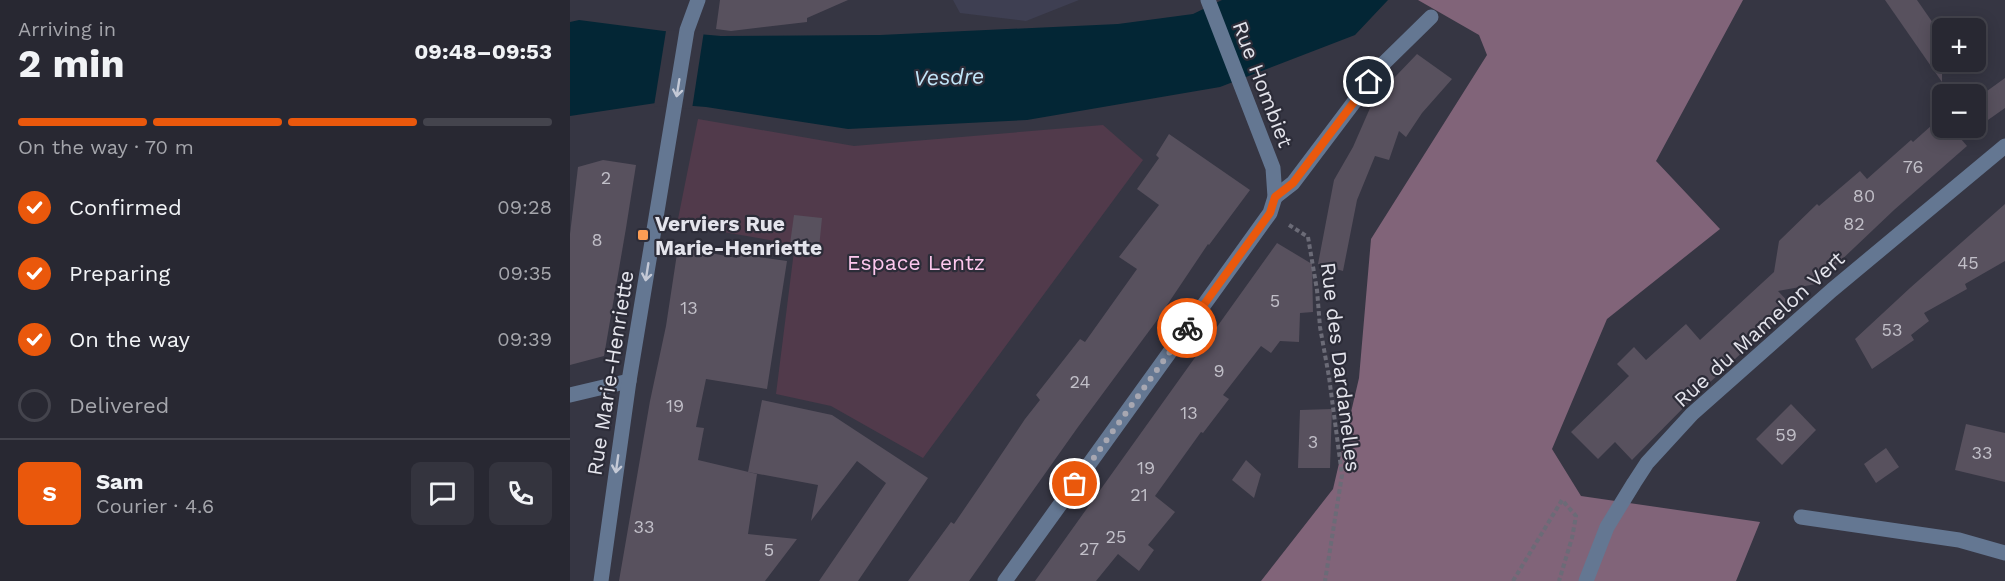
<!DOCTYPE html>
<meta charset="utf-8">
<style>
body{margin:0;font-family:"Work Sans",sans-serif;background:#34343e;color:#f1f3f6;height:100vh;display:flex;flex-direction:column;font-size:22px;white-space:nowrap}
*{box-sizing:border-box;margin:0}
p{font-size:20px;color:#a5a6ac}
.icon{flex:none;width:33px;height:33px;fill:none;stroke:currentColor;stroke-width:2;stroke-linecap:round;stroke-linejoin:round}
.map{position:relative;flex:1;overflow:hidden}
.panel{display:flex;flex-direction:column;background:#282832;width:570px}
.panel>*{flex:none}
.controls{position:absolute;left:1362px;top:18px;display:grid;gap:12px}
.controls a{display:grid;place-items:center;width:54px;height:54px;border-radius:9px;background:#282832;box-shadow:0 3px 15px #0003,0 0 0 2px #44444d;font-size:30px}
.pin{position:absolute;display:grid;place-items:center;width:51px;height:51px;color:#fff;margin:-26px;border:3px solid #fff;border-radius:50%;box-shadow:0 2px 6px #0007}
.courier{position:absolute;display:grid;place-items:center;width:60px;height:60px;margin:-30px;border:4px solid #ea580c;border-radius:50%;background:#fff;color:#222;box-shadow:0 2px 8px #0007}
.summary em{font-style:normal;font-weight:700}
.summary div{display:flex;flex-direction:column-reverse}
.summary{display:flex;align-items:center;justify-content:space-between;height:102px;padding:0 18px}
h1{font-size:39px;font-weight:700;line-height:45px}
.bar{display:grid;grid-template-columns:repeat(4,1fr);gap:9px 6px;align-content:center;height:72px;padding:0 18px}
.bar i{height:8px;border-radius:4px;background:#44444d}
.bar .selected{background:#ea580c}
.bar p{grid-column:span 4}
.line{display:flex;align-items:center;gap:15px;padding:0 18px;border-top:2px solid #44444d}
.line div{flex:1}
.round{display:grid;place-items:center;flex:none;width:63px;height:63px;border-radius:9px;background:#34343e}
ol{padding:0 18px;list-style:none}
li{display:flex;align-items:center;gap:18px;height:66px}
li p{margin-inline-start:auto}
li .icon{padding:6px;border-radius:50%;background:#ea580c;color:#fff;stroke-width:4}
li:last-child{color:#a5a6ac}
li i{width:33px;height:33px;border:3px solid #44444d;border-radius:50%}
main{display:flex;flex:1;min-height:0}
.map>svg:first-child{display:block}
.built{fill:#3e3f52}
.green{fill:#513a4b}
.forest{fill:#816479}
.water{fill:#032635}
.pier{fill:#363643}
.building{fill:#58515e}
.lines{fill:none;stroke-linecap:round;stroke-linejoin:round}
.path{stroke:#6b6b77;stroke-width:4;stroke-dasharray:4.5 3;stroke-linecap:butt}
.minor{stroke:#647792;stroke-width:15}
.oneway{stroke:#c4c9d6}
.done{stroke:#a7a7b1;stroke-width:6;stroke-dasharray:0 10.8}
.route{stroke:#ea580c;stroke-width:8}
.poi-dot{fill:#fd9d54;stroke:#2c2c38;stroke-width:2}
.labels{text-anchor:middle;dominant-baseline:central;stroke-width:4.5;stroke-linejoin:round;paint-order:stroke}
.number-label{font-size:18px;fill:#c1bfc8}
.street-label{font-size:21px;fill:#e4e4ec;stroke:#2c2c38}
.poi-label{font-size:21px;font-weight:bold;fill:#e4e4ec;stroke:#2c2c38;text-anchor:start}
.park-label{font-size:21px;fill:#fdc8ee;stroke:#2c2c38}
.water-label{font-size:22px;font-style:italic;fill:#c1e5f8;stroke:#2c2c38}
</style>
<main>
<section class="panel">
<div class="summary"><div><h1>2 min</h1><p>Arriving in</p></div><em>09:48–09:53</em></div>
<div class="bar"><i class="selected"></i><i class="selected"></i><i class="selected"></i><i></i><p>On the way · 70 m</p></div>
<ol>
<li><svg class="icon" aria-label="check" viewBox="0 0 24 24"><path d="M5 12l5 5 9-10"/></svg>Confirmed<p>09:28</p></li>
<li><svg class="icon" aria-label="check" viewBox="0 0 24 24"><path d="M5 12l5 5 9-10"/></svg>Preparing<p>09:35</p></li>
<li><svg class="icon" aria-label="check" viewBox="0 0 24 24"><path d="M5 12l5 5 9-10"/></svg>On the way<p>09:39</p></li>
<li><i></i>Delivered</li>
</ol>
<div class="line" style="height:108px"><b class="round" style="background:#ea580c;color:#fff">S</b><div><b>Sam</b><p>Courier · 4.6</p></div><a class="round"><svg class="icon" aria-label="chat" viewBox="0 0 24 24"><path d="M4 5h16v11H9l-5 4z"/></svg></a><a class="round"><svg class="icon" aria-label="phone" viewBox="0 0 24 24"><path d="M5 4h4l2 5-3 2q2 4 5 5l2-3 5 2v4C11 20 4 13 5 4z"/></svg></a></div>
</section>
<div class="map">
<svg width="1435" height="581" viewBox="0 0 1435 581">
<rect width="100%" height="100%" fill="#363643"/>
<path class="built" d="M383,0H509L456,21L390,13Z"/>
<path class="green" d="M128,119L284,146L533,125L573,160L353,458L261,406L206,394L224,251L211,242L107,224Z"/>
<path class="forest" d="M848,0H1173L1086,161L1150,229L1037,319L982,449L1011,496L1190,522L1166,581H691L763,489L789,378L801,239L917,55L909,35Z"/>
<path class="water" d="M652,0H818L785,35L650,87L457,120L278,129L136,107L86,103L0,116V22L9,20L94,31L151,36L310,35L548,24L623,14Z"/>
<path class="pier" d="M118,30L134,31L122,109L84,106L96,31Z"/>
<g class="building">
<path d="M150,0H278L237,18V22L161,31L146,29Z"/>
<path d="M1315,0H1347L1372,36V82Z"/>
<path d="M847,54L882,79L852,113L836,137L829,131L819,160L805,156L787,200L773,271L748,264L764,180L783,147L804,99Z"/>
<path d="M1435,78V108L1391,139L1397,146L1324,210L1246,284L1208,291L1222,306L1123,398L1062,460L1045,442L1028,459L1001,432L1059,376L1047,364L1064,347L1076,360L1116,324L1130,340L1204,272L1209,241L1247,204L1249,206L1290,171L1297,179L1341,140L1343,142L1371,117L1372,128H1406V99Z"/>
<path d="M599,134L680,190L639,245L638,244L585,323L508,427L399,581H338L381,522L384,524L412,483L455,419L470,400L466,395L510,339L515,342L567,269L549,257L589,205L567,189L589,158L586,155Z"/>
<path d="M33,160L66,165L56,228L34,356L0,365V234L8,167Z"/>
<path d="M1435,204V261L1395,284L1397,289L1354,313L1359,321L1341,335L1344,340L1302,369L1285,339L1340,288Z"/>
<path d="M224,215L252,218L249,248L220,244Z"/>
<path d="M707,243L742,264L743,312L730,313L729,342L710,341L701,353L691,346L653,395L659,399L633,433L631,432L585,496L605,512L578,545L584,550L569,571L548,554L526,581H465Z"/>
<path d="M108,247L167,258L168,254L217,261L197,389L136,379L126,427L134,428L128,460L187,474L178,534L227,539L195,581H49L80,401L96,326Z"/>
<path d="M192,400L262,415L358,478L288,581H249L316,483L287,461L241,521L248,485L178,472Z"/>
<path d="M1221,404L1246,430L1212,465L1186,439Z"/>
<path d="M762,409L760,468H728L730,410Z"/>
<path d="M1396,424L1435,433V482L1385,470Z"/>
<path d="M1316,448L1329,467L1306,483L1294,464Z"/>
<path d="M676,460L691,474L684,498L662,480Z"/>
</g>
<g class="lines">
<g class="path">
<path d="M719,225L738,237L747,290L750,327L759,377L772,475L755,581"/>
<path d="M943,581L992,500L1006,516L1002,538L989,581"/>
</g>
<g class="minor">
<path d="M705,197L723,183L812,65L861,17"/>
<path d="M0,395L59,381"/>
<path d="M1231,517L1389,540L1435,553"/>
<path d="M31,581L59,381L117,30L128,0"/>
<path d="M435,581L700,213L705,197L703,168L638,0"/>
<path d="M1016,581L1037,527L1064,483L1077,463L1122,414L1262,290L1435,146"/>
</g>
</g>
<defs><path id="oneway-shaft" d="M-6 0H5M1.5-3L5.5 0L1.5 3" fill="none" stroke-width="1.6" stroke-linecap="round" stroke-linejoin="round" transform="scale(1.5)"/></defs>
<g class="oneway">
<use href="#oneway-shaft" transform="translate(108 88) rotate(99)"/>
<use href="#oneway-shaft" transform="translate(77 272) rotate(99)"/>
<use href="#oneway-shaft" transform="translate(47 464) rotate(98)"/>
</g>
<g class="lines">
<path class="done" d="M505,484L617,328"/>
<path class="route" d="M617,328L700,213L705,197L723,183L799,82"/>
</g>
<rect class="poi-dot" x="67" y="229" width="12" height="12" rx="3"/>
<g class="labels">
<g class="number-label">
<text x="1343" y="166">76</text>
<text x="36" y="177">2</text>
<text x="1294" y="195">80</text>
<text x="1284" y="223">82</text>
<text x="27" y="239">8</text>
<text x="1398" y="262">45</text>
<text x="705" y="300">5</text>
<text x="119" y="307">13</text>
<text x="1322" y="329">53</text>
<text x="649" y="370">9</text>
<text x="510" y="381">24</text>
<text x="105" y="405">19</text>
<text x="619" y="412">13</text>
<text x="1216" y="434">59</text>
<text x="743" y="441">3</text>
<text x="1412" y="452">33</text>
<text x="576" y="467">19</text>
<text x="569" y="494">21</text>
<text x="74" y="526">33</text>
<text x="546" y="536">25</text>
<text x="519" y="548">27</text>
<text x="199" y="549">5</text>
</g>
<g class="street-label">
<text transform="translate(693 84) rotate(69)">Rue Hombiet</text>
<text transform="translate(1189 329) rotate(-42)">Rue du Mamelon Vert</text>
<text transform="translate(771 367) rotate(83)">Rue des Dardanelles</text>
<text transform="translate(40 373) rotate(-81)">Rue Marie-Henriette</text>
</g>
<g class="poi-label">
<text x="85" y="223">Verviers Rue<tspan x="85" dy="24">Marie-Henriette</tspan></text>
</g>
<g class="park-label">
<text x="346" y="262">Espace Lentz</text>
</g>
<g class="water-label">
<text transform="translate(379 77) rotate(-2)">Vesdre</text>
</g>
</g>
</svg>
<div class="controls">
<a>+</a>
<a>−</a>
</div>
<div class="pin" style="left:505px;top:484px;background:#ea580c"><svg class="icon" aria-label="bag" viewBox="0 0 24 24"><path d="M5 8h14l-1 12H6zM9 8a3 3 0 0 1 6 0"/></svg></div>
<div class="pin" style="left:799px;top:82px;background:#1f2937"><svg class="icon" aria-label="home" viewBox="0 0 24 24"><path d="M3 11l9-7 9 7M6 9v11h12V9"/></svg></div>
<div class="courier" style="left:617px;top:328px"><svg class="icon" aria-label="bike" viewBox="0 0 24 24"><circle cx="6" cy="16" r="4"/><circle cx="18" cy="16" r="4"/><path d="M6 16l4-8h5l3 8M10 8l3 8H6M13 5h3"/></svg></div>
</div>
</main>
